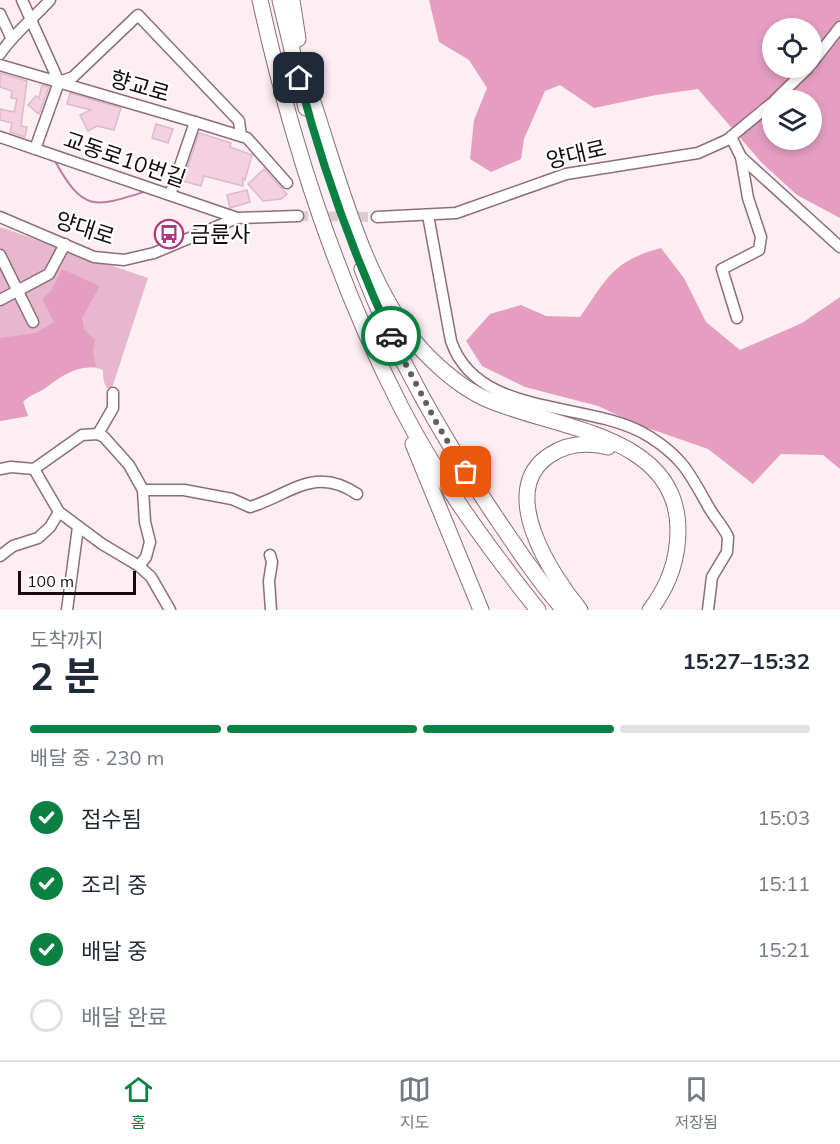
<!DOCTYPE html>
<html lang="ko">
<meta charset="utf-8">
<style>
body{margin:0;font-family:Mulish,"Noto Sans KR",sans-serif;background:#f2f2f3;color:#1f2937;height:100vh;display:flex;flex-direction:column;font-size:22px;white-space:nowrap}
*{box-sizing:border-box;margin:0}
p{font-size:20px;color:#747a83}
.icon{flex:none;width:33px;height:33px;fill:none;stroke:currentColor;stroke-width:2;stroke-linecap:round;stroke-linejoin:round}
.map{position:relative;height:610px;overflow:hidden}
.drawer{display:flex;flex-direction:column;background:#fff;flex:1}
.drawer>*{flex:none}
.fabs{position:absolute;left:762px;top:18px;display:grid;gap:12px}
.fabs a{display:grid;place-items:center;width:60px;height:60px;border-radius:50%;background:#fff;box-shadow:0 3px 9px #0003;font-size:30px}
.scale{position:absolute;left:18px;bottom:15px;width:118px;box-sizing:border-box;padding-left:6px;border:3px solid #160a10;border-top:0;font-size:16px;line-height:21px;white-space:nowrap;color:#160a10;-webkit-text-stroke:4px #fff;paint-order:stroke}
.pin{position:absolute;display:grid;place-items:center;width:51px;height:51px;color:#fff;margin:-26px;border-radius:12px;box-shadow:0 3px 9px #0006}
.courier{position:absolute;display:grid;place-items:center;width:60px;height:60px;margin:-30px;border:4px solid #0b8043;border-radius:50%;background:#fff;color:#222;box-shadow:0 2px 8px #0007}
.overview em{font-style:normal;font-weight:700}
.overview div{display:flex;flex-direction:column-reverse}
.overview{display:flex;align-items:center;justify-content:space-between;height:102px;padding:0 30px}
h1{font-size:39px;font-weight:700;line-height:45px}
.bar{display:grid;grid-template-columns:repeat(4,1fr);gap:9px 6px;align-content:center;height:72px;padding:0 30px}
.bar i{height:8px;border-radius:4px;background:#e0e1e3}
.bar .selected{background:#0b8043}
.bar p{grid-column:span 4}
ol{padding:0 30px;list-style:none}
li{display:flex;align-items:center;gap:18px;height:66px}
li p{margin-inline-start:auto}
li .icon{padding:6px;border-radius:50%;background:#0b8043;color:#fff;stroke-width:4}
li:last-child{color:#747a83}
li i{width:33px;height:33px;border:3px solid #e0e1e3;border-radius:50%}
.tab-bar{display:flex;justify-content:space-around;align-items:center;height:84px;border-top:2px solid #e0e1e3;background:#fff;font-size:16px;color:#747a83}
.tab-bar a{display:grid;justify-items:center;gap:3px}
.tab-bar .selected{color:#0b8043}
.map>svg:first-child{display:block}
.green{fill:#e7b8cd}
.forest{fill:#e59ec0;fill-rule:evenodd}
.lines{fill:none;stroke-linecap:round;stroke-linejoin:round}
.stream{stroke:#bf7b9c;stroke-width:2}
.building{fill:#f4d0e0;stroke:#dcbac9;stroke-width:1.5}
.minor-tunnel{stroke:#daccd2;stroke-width:10;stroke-dasharray:10 5;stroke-linecap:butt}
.minor-casing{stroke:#8c6d7b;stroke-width:13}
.highway-casing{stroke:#8c6d7b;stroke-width:17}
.minor{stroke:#fff;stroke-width:10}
.highway{stroke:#fff;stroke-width:15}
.done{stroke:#675a60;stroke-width:6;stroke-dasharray:0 10.8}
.route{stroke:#0b8043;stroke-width:8}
.labels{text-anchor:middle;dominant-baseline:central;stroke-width:4.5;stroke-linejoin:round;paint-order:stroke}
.street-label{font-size:22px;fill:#160a10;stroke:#fff}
.poi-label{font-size:22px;fill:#160a10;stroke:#fff;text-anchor:start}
</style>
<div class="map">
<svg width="840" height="610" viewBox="0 0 840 610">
<rect width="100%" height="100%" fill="#fdeef4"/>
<path class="green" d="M0,227L148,278L111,391C103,386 103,379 103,370C83,361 62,375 47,387C39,393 30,394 23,402L28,416L0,421Z"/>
<g class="forest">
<path d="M429,0H840V218L797,195L761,162L698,89L656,95L594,108L560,85L545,91L524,139L521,159L491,172L470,159L474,120L487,88L469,60L439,42ZM772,28H812V68H772ZM772,100H812V140H772Z"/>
<path d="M661,248L684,278L706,322L740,350L802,323L840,297V469L823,455L781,454L753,484L708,449L639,425L598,406L525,387L482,366L466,341L490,314L521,305L546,316L580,317C607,279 612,261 661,248Z"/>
<path d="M62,269L100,286L82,318L84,329L95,340L93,352L96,367C78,366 61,375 48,386C40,393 30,394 23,402L28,416L0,421V338L36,333L54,322L42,299L52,290Z"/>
</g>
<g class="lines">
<path class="stream" d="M55,161C83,212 94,208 147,191"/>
</g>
<g class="building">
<path d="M0,73L27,81L21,126L27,127L25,137L10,132L12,123L0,120V109L14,112L17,99L11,98L12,91L0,87Z"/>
<path d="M42,85L49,87L39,114L28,105L36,96L39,98Z"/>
<path d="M70,93L121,108L114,130L97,126L88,131L80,115L91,110L67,104Z"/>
<path d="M156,124L173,129L168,143L152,138Z"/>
<path d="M199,133L231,143L230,147L252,155L245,180L243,178V186L204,176L201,186L183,181Z"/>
<path d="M264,169L287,194L281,199L263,201L248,184Z"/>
<path d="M247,190L250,202L230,208L227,195Z"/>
</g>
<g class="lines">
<path class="minor-tunnel" d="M298,216L377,217"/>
<g class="minor-casing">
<g id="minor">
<path d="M22,0L59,82L35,149"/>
<path d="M0,14L11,37"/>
<path d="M0,54C14,33 33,19 50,0"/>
<path d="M812,63L840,27"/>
<path d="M0,65L195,122L170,195"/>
<path d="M59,82L73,77L138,15L239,121L241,136"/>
<path d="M775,100L808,68"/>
<path d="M195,122L247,138L287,183"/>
<path d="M0,137L237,218"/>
<path d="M731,137L741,157L840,247"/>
<path d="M428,215L451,341C478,420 591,399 650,437C683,458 690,474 708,506C714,517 723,526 728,537L727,552L712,577L708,610"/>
<path d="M0,217L94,257L124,260L154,253L237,218L298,216"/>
<path d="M377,217L456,213L566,174L698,153L727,140L772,103"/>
<path d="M0,255L33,322"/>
<path d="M0,300L49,274L65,244"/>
<path d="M737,318L722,269L759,250L761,237L748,198L741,157"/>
<path d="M98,434L113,408V393"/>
<path d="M0,469L11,467L34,469L82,435L98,434L104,437L129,465L143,490L145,522L150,542L146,557L139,566"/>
<path d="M34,469L59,512L102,544L139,566L151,577L170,610"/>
<path d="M143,490H184L232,499L250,507C290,495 314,465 357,494"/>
<path d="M270,555L272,562L269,581L271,610"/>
<path d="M0,556L13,546L38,538L50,527L59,512"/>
<path d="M67,610L78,527"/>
</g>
</g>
<g class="highway-casing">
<g id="highway">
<path d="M260,0C291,141 335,278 401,407C438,479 487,546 538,610"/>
<path d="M280,0L306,108"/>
<path d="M292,0L298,39"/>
<path d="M311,96C339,178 364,287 423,351C441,370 461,387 484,398C551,429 678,432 678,530C678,559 668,587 650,610"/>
<path d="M362,269C395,355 441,434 491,510C514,544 537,579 564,610"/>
<path d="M413,444L481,610"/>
<path d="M580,610C552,576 495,490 550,455C568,443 587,442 608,447"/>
</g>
</g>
<use href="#minor" class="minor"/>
<use href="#highway" class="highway"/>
</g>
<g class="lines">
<path class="done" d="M391,336L436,422L466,472"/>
<path class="route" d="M299,78C322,167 353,253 391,336"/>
</g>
<defs>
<g id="bus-ring" transform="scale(1.5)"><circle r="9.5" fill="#fff" stroke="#b5347f" stroke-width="1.5"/><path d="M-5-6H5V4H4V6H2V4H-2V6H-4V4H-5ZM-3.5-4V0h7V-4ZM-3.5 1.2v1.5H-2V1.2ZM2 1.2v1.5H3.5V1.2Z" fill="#b5347f"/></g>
</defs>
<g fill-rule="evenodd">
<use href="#bus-ring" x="169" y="234"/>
</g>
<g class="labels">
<g class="street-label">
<text transform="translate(140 86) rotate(16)">향교로</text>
<text transform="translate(576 154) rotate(-13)">양대로</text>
<text transform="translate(125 159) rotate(19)">교동로10번길</text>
<text transform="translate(85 228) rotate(18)">양대로</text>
</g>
<g class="poi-label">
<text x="190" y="234">금륜사</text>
</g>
</g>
</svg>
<div class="fabs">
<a><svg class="icon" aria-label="locate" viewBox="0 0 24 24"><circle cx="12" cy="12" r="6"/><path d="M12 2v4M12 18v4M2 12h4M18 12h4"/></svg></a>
<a><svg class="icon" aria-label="layers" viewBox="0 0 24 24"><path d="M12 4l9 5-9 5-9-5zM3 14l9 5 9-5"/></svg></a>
</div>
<div class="scale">100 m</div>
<div class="pin" style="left:466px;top:472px;background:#ea580c"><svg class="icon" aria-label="bag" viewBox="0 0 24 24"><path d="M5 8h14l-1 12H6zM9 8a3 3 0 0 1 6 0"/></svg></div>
<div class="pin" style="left:299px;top:78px;background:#1f2937"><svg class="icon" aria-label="home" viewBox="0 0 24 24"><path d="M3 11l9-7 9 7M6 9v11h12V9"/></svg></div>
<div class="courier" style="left:391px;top:336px"><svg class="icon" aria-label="car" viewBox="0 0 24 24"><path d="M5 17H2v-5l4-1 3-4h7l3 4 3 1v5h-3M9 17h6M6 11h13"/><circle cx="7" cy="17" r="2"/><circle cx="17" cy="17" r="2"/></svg></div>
</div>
<section class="drawer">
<div class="overview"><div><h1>2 분</h1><p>도착까지</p></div><em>15:27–15:32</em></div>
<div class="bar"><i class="selected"></i><i class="selected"></i><i class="selected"></i><i></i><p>배달 중 · 230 m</p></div>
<ol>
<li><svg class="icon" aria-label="check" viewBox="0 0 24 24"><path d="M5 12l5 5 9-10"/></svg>접수됨<p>15:03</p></li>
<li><svg class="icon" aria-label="check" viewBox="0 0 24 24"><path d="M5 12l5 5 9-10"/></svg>조리 중<p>15:11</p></li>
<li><svg class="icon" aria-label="check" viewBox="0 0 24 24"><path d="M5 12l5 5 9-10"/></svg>배달 중<p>15:21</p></li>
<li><i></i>배달 완료</li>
</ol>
</section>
<nav class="tab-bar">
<a class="selected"><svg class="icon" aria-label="home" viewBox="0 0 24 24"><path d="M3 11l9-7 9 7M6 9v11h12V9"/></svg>홈</a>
<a><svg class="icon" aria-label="map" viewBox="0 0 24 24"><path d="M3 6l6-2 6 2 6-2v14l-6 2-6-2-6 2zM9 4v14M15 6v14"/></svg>지도</a>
<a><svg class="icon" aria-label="saved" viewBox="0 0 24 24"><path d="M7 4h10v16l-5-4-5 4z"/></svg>저장됨</a>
</nav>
